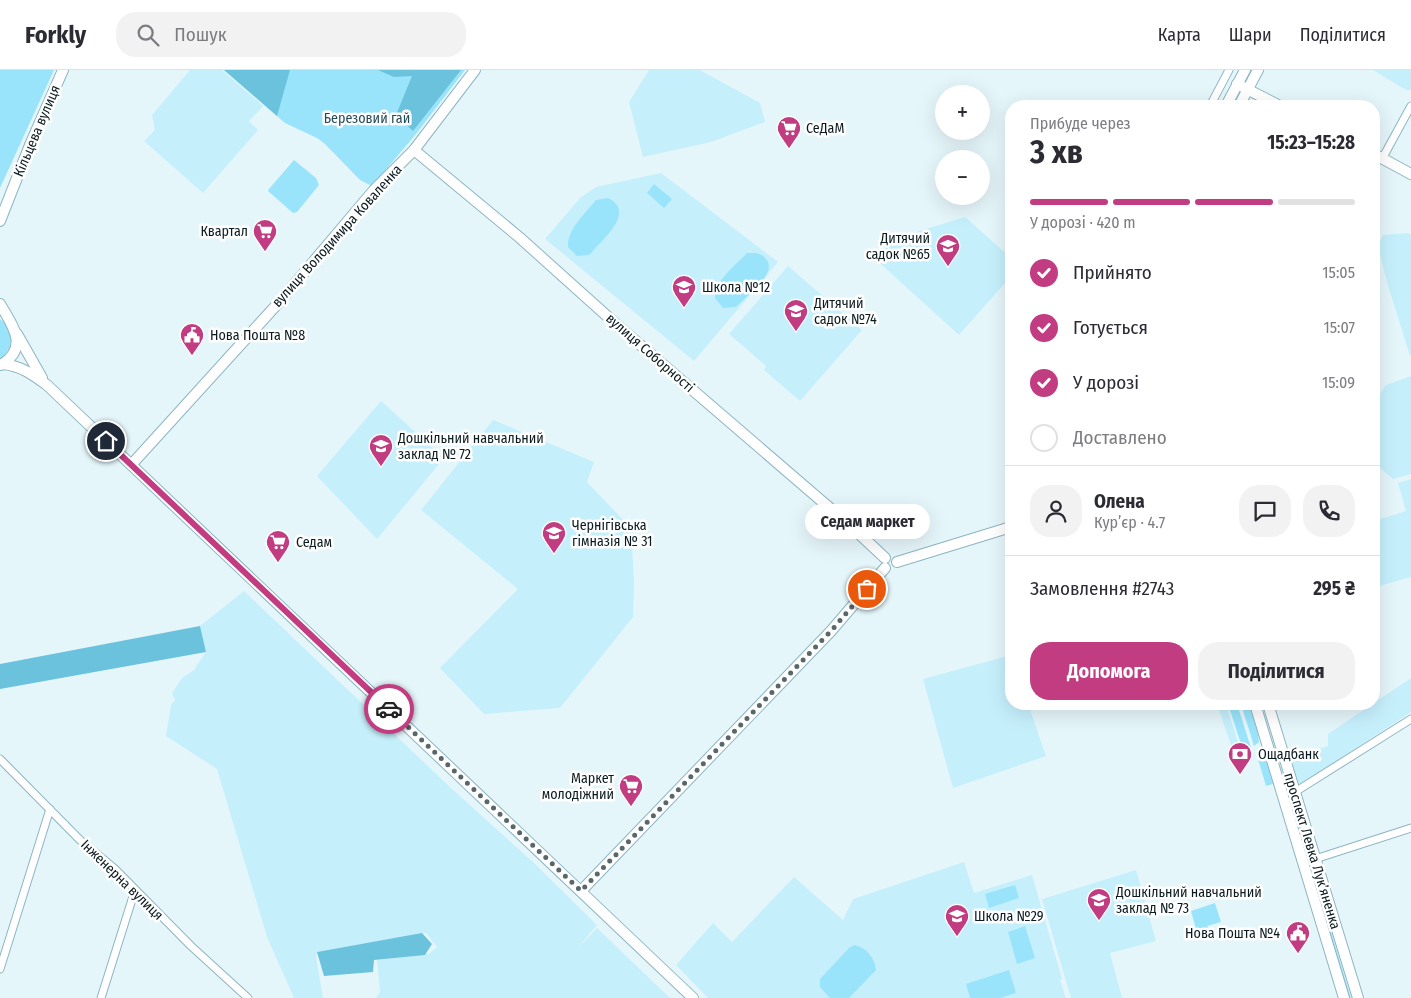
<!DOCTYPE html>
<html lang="uk">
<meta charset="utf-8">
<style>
body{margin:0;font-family:"Fira Sans Condensed",sans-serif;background:#f2f2f3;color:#2b2b33;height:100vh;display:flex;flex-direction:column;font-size:19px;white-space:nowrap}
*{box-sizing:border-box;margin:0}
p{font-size:16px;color:#7c7c81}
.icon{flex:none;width:28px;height:28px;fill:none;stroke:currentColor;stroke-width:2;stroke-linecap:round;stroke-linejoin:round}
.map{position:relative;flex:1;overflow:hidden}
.sheet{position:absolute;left:1005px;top:30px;width:375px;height:610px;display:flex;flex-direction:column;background:#fff;border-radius:20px;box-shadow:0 5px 20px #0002}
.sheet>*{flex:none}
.fabs{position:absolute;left:935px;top:15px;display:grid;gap:10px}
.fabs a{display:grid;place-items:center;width:55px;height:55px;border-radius:50%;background:#fff;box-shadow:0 5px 20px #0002;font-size:25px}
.pin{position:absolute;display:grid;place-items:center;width:42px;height:42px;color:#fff;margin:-21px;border:2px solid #fff;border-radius:50%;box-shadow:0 1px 5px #0007}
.courier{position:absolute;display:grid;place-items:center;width:50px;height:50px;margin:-25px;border:4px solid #c13c80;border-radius:50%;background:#fff;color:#222;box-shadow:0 1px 6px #0007}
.bubble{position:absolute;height:35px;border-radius:18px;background:#fff;box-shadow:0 5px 20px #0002;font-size:16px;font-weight:700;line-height:35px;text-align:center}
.head em{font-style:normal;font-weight:700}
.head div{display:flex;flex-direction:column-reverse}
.head{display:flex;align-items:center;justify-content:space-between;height:85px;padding:0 25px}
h1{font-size:32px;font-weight:700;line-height:38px}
.bar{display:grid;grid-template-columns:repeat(4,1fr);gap:8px 5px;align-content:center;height:60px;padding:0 25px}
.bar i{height:6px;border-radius:4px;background:#e1e1e2}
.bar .selected{background:#c13c80}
.bar p{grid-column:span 4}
.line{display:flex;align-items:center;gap:12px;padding:0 25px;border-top:1px solid #e1e1e2}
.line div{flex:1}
.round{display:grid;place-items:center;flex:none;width:52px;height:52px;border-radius:20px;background:#f2f2f3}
ol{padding:0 25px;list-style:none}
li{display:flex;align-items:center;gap:15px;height:55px}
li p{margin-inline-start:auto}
li .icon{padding:5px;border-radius:50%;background:#c13c80;color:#fff;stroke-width:4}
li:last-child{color:#7c7c81}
li i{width:28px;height:28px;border:2px solid #e1e1e2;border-radius:50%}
.cta{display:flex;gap:10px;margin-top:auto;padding:10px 25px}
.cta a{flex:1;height:58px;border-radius:20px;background:#c13c80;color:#fff;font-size:20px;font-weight:700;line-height:58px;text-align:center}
.cta a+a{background:#f2f2f3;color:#2b2b33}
header{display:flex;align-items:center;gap:30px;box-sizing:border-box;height:70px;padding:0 25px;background:#fff;border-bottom:1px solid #e1e1e2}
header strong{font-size:24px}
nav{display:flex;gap:28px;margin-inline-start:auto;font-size:18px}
.search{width:350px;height:45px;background:#f2f2f3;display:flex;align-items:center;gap:12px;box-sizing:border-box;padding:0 18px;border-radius:20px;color:#7c7c81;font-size:19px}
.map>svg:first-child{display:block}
.built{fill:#c6effc}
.green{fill:#99e4fb}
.forest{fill:#6bc2dc}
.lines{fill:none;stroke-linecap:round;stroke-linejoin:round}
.street-casing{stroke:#8cb5c2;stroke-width:9}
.secondary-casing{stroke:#8cb5c2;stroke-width:12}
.street{stroke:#fff;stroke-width:7}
.secondary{stroke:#fff;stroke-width:10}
.done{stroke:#57676b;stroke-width:5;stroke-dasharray:0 9}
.route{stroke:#c13c80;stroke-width:6}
.labels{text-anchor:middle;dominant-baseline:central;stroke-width:5;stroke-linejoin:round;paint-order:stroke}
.park-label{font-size:14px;fill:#244c58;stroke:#fff}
.poi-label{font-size:14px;fill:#0a1a1e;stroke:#fff;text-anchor:start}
.street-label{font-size:14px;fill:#0a1a1e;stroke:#fff}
</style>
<header>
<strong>Forkly</strong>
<div class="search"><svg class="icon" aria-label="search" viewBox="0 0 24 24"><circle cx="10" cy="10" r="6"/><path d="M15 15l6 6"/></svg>Пошук</div>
<nav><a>Карта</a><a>Шари</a><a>Поділитися</a></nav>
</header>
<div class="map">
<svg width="1411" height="928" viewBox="0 0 1411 928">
<rect width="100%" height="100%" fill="#e5f6fb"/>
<g class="built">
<path d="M190,0H222L263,36L249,51L258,60L203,123L144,71L155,60L152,45Z"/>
<path d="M649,0H700L760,33L765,52L711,72L643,87L629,32Z"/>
<path d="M1373,0H1411V20H1406Z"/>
<path d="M661,103L778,192L694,291L545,169L581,127L596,117Z"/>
<path d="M965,147L1011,188V206L959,265L872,186L913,163Z"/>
<path d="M1408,163L1411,165V285L1410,286L1387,212L1378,176L1383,165Z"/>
<path d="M788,196L862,260L800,331L764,300L766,296L729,264Z"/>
<path d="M1411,306V404L1393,409L1378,396L1374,398V333L1386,315Z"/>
<path d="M381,331L444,388L377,469L317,406Z"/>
<path d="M493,350L594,392L587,412L631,458L634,511L633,547L560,638L484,644L440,598L518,519L421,440Z"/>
<path d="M1411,409V507L1379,516L1374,521V451L1406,441L1398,413Z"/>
<path d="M244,521L451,718L533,792L597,855L577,879L597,858L670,928H376L380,922L377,890L429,884L437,877L426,863L317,882L316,886L323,928H294L267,867L217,699L166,666L171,635L175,630L172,623L182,608L194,600L206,582L200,556Z"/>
<path d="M1011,585V634H1028L1046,686L953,718L923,609Z"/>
<path d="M1411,608V642L1339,689L1340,691L1299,720L1290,687L1328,676V664Z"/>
<path d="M1217,634H1226L1239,676L1232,678Z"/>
<path d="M964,792L974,823L1032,805L1062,909L1060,910L1066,928H708L676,895L713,853L732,872L794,807L843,850L853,829Z"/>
<path d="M1136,800L1156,871L1110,883L1122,928H1071L1042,829Z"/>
</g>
<g class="green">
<path d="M0,0H54L0,118Z"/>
<path d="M224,0H465L416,64L372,116L360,110L325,74L317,68L285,53Z"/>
<path d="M294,90L316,108L319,115L297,142L293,143L268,121L269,119Z"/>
<path d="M654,114L672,129L664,138L647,123Z"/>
<path d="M608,128C636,142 604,168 592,182L589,185L577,186L568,177C567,159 586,143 596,130Z"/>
<path d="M747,183C754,183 760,182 765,188C780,202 747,226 738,235L735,237L723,238L715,228C715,210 735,196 747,183Z"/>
<path d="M0,249C16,260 14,278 0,290Z"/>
<path d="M1228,634H1237L1251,678L1243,680Z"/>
<path d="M1241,634H1249L1258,664L1259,672L1254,676Z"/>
<path d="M1259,681L1265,685L1273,714L1266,716L1256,682Z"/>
<path d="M1287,715L1351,928H1349L1284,716Z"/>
<path d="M1015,815L1019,828L989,838L985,824Z"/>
<path d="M1215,833L1221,852L1207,856L1209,863L1198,866L1191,841Z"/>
<path d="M1025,856L1035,888L1017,894L1008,862Z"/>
<path d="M855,875C868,879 874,887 876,900L849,928H830L820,917V909L850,877Z"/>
<path d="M1009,900L1016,923L1000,928H970L966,914Z"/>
</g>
<g class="forest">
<path d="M224,0H290L277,46Z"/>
<path d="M378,0H461L413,61L396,45L412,6L394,7Z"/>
<path d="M200,556L206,582L0,619V594Z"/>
<path d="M422,863L432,874L425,885L374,890L373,902L324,906L317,882Z"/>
</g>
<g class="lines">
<g class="street-casing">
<g id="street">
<path d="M1210,36L1229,0"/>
<path d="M1382,89L1411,36"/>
<path d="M0,689L80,770L115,799L191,876L248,928"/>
<path d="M1295,722L1411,649"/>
<path d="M1315,789L1411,758"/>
<path d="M0,899L50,739"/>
<path d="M101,928L135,820"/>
</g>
</g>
<g class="secondary-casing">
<g id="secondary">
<path d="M1237,14L1280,36"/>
<path d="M1226,36L1245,0"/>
<path d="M1239,36L1258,0"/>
<path d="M414,80L519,167L617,255L853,458L885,488"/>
<path d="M1374,84L1411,104"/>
<path d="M0,151L30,75L63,0"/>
<path d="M0,234C12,255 30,277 1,295"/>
<path d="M17,264L42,308"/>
<path d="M3,294C21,296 32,304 47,315L693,928"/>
<path d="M132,394L281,230L374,120L414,80L475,0"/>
<path d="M897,492L1011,457"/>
<path d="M1255,634L1344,928"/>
<path d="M1268,634L1358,928"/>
<path d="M581,821L831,561L885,498"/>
</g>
</g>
<use href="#street" class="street"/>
<use href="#secondary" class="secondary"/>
</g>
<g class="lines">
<path class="done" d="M389,639L581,821L831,561L867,519"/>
<path class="route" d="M106,371L389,639"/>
</g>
<defs>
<g id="supermarket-pin" transform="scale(1.25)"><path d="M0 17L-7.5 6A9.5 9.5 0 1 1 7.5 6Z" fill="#c13c80" stroke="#fff"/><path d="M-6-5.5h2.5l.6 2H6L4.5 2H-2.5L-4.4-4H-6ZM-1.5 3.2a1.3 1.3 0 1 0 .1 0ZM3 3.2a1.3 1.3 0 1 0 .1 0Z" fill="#fff"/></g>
<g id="school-pin" transform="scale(1.25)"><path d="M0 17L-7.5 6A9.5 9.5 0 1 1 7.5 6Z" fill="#c13c80" stroke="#fff"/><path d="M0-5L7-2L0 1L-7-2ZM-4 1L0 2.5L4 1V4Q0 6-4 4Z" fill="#fff"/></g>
<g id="civic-pin" transform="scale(1.25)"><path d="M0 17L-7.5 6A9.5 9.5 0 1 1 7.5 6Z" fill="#c13c80" stroke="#fff"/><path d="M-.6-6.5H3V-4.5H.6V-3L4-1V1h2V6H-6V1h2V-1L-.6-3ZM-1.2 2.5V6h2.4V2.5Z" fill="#fff"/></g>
<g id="bank-pin" transform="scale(1.25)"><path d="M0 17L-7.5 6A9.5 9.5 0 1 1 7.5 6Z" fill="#c13c80" stroke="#fff"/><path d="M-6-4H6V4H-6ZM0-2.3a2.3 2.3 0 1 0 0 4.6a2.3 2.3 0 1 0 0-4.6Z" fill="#fff"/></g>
</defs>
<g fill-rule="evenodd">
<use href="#supermarket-pin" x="789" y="58"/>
<use href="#supermarket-pin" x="265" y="161"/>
<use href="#school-pin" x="948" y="176"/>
<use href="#school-pin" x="684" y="217"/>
<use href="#school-pin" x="796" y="241"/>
<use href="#civic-pin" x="192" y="265"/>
<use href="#school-pin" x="381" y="376"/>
<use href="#school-pin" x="554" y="463"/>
<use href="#supermarket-pin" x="278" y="472"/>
<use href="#bank-pin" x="1240" y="684"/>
<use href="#supermarket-pin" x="631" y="716"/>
<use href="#school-pin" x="1099" y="830"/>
<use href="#school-pin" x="957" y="846"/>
<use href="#civic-pin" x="1298" y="863"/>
</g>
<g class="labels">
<g class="park-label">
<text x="367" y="48">Березовий гай</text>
</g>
<g class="poi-label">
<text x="806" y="58">СеДаМ</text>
<text x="248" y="161" text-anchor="end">Квартал</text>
<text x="930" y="168" text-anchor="end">Дитячий<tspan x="930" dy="16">садок №65</tspan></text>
<text x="702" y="217">Школа №12</text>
<text x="814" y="233">Дитячий<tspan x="814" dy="16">садок №74</tspan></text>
<text x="210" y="265">Нова Пошта №8</text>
<text x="398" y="368">Дошкільний навчальний<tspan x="398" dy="16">заклад № 72</tspan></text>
<text x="572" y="455">Чернігівська<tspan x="572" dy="16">гімназія № 31</tspan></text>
<text x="296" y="472">Седам</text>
<text x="1258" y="684">Ощадбанк</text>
<text x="614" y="708" text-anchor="end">Маркет<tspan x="614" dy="16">молодіжний</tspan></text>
<text x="1116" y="822">Дошкільний навчальний<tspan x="1116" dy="16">заклад № 73</tspan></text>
<text x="974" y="846">Школа №29</text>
<text x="1280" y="863" text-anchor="end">Нова Пошта №4</text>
</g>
<g class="street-label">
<text transform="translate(37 61) rotate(-67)">Кільцева вулиця</text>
<text transform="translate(337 166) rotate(-48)">вулиця Володимира Коваленка</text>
<text transform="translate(650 283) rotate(41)">вулиця Соборності</text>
<text transform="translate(1312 781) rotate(73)">проспект Левка Лукʼяненка</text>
<text transform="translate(122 810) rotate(44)">Інженерна вулиця</text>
</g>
</g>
</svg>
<div class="fabs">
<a>+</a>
<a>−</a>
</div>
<div class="pin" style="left:867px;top:519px;background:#ea580c"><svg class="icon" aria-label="bag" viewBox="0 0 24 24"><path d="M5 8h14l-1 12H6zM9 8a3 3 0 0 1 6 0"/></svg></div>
<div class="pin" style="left:106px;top:371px;background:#1f2937"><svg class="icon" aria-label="home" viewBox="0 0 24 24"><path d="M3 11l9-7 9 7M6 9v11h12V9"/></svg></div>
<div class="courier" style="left:389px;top:639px"><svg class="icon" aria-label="car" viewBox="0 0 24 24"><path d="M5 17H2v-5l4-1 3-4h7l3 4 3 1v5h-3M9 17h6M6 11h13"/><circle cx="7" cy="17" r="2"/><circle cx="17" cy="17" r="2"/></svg></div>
<div class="bubble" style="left:805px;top:434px;width:125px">Седам маркет</div>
<section class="sheet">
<div class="head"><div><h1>3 хв</h1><p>Прибуде через</p></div><em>15:23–15:28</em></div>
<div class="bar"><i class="selected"></i><i class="selected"></i><i class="selected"></i><i></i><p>У дорозі · 420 m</p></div>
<ol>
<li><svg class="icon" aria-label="check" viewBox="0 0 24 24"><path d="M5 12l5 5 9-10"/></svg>Прийнято<p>15:05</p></li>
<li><svg class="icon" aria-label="check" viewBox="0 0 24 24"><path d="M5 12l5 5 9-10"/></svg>Готується<p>15:07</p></li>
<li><svg class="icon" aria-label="check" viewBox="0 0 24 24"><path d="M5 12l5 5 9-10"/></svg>У дорозі<p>15:09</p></li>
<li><i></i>Доставлено</li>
</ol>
<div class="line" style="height:90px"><a class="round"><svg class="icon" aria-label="person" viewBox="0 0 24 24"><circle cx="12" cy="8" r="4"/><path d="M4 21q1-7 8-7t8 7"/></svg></a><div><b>Олена</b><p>Кур’єр · 4.7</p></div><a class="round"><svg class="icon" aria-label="chat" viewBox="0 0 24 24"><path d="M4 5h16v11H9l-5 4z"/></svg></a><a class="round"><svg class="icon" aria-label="phone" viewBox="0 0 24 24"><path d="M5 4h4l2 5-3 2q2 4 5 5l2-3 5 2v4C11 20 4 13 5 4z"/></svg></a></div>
<div class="line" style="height:65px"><div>Замовлення #2743</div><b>295 ₴</b></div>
<div class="cta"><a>Допомога</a><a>Поділитися</a></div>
</section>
</div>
